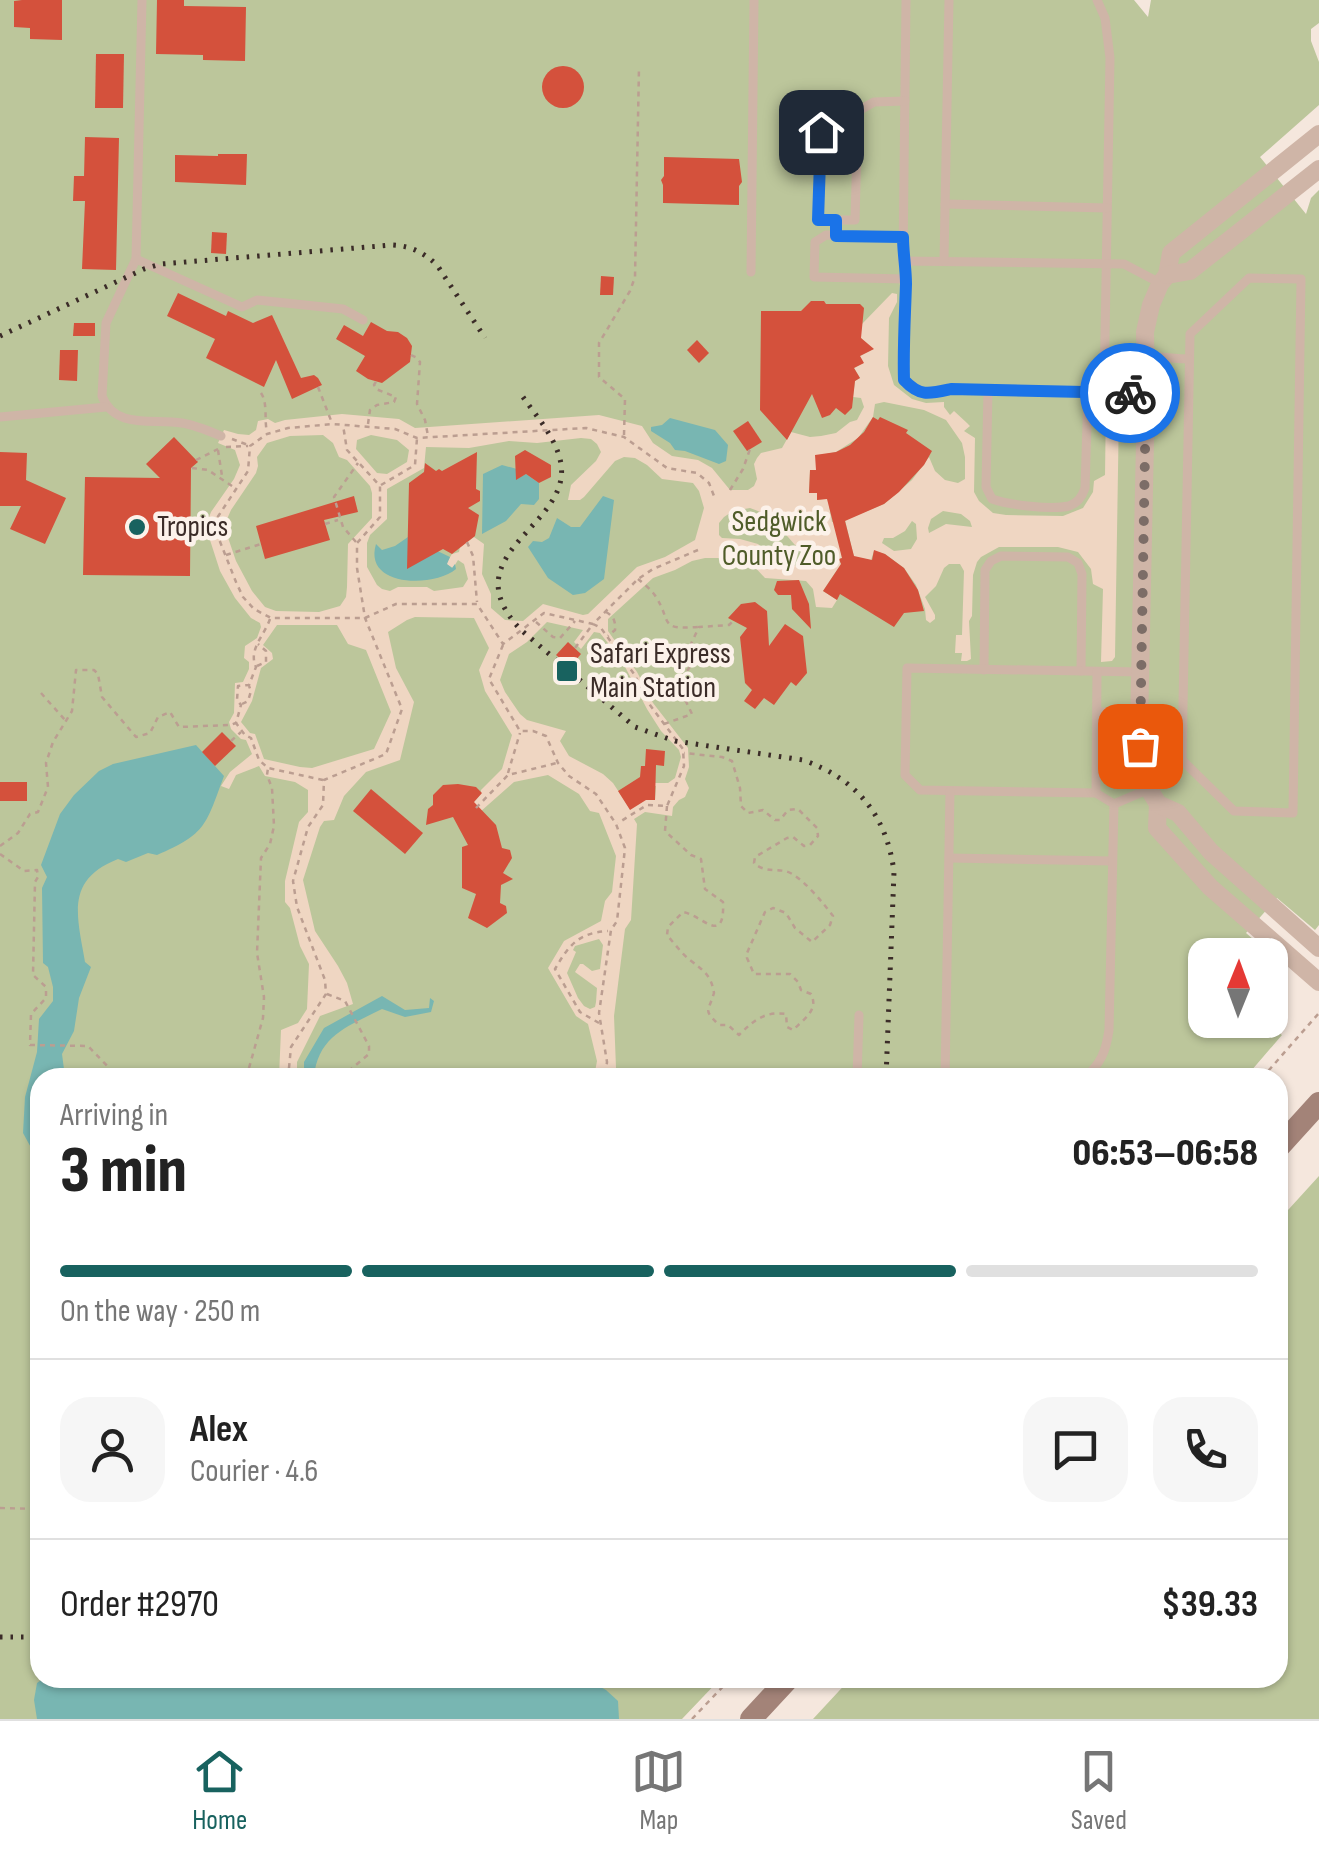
<!DOCTYPE html>
<meta charset="utf-8">
<style>
body{margin:0;font-family:"Sofia Sans Condensed",sans-serif;background:#f6f6f6;color:#222;height:100vh;display:flex;flex-direction:column;font-size:38px;white-space:nowrap}
*{box-sizing:border-box;margin:0}
p{font-size:32px;color:#767676}
.icon{flex:none;width:55px;height:55px;fill:none;stroke:currentColor;stroke-width:2;stroke-linecap:round;stroke-linejoin:round}
.map{position:relative;flex:1;overflow:hidden}
.sheet{position:absolute;left:30px;top:1068px;width:1258px;height:620px;display:flex;flex-direction:column;background:#fff;border-radius:30px;box-shadow:0 2px 8px #0004}
.sheet>*{flex:none}
.needle{width:65px;rotate:1deg}
.fabs{position:absolute;left:1188px;top:938px;display:grid;gap:20px}
.fabs a{display:grid;place-items:center;width:100px;height:100px;border-radius:20px;background:#fff;box-shadow:0 2px 8px #0004;font-size:50px}
.pin{position:absolute;display:grid;place-items:center;width:85px;height:85px;color:#fff;margin:-42px;border-radius:20px;box-shadow:0 5px 15px #0006}
.courier{position:absolute;display:grid;place-items:center;width:100px;height:100px;margin:-50px;border:8px solid #1a73e8;border-radius:50%;background:#fff;color:#222;box-shadow:0 2px 12px #0007}
.headline em{font-style:normal;font-weight:800}
.headline div{display:flex;flex-direction:column-reverse}
.headline{display:flex;align-items:center;justify-content:space-between;height:170px;padding:0 30px}
h1{font-size:65px;font-weight:800;line-height:75px}
.bar{display:grid;grid-template-columns:repeat(4,1fr);gap:15px 10px;align-content:center;height:120px;padding:0 30px}
.bar i{height:12px;border-radius:8px;background:#e0e0e0}
.bar .selected{background:#18625f}
.bar p{grid-column:span 4}
.line{display:flex;align-items:center;gap:25px;padding:0 30px;border-top:2px solid #e0e0e0}
.line div{flex:1}
.round{display:grid;place-items:center;flex:none;width:105px;height:105px;border-radius:30px;background:#f6f6f6}
.tab-bar{display:flex;justify-content:space-around;align-items:center;height:140px;border-top:2px solid #e0e0e0;background:#fff;font-size:28px;color:#767676}
.tab-bar a{display:grid;justify-items:center;gap:5px}
.tab-bar .selected{color:#18625f}
.map>svg:first-child{display:block}
.green{fill:#bcc69b}
.plaza{fill:#efd6c2;fill-rule:evenodd}
.water{fill:#78b6b2}
.building{fill:#d4513c}
.lines{fill:none;stroke-linecap:round;stroke-linejoin:round}
.path{stroke:#bb9e91;stroke-width:2.5;stroke-dasharray:5 5;stroke-linecap:butt}
.lane{stroke:#cfb5a7;stroke-width:9}
.street{stroke:#cfb5a7;stroke-width:18}
.secondary{stroke:#a38378;stroke-width:22}
.rail{stroke:#3b2c28;stroke-width:5;stroke-dasharray:2.5 8;stroke-linecap:butt}
.done{stroke:#7c6d67;stroke-width:10;stroke-dasharray:0 18}
.route{stroke:#1a73e8;stroke-width:12}
.poi-dot{fill:#18625f;stroke:#fcf2ea;stroke-width:4}
.labels{text-anchor:middle;dominant-baseline:central;stroke-width:9;stroke-linejoin:round;paint-order:stroke}
.park-label{font-size:30px;fill:#4f5c29;stroke:#fcf2ea}
.poi-label{font-size:30px;fill:#3b2c28;stroke:#fcf2ea;text-anchor:start}
</style>
<div class="map">
<svg width="1319" height="1719" viewBox="0 0 1319 1719">
<rect width="100%" height="100%" fill="#f5e7dd"/>
<g class="green">
<path d="M0,0H1134L1148,17L1151,0H1319V23L1311,29V41L1319,62V105L1260,157L1306,214L1311,198L1319,190V925L1315,930L1277,898L1246,933L1282,964L1270,973V955H1205V1020H1261L1282,1035L1245,1078H40V1678H721L682,1719H0Z"/>
<path d="M1319,1176V1719H813L851,1678H1278V1221Z"/>
</g>
<path class="plaza" d="M892,293L897,294V302L889,318L888,366L894,385L912,399L926,403L944,402V407L950,415L954,411L967,423L970,426L964,431L975,438L974,492L979,501L993,513L1006,515L1063,516L1083,508L1093,492L1094,481L1105,475L1106,401L1117,404L1119,409L1115,657L1112,661L1101,662L1103,589L1093,584L1091,569L1078,552L1058,547H999L981,557L977,562L973,575L972,616L969,621L971,659L967,661H961L962,653H955L956,635H962L964,571L960,564H949L944,568L936,586L925,597L935,615V619L930,623L926,620L925,609L916,585L904,568L885,554L874,551L871,560L854,557L845,520L884,504L912,480L929,457L935,471L945,480L958,483L965,479V457L962,443L946,420L924,410L884,402L875,404L873,417L858,438L836,452L816,456V470H810L809,493H817L818,500L829,498V506L832,522H835L842,558L839,559L841,564L823,591L837,600L832,608L816,607L813,589L806,581L765,578L751,563L736,558H705L692,561L675,570L653,578L608,619V631L637,672L653,703L688,748L689,767L685,779L689,788L685,797L679,800L673,807L672,816L645,812L634,819L637,824L631,920L625,929L614,1016L616,1068L614,1077H594L597,1061L588,1024L576,1016L548,968L564,941L601,921L605,901L612,892L616,856L599,813L590,811L579,794L548,775L514,782L480,812L473,803L481,794V790L502,769L512,735L485,691L479,670L489,648L474,618L415,617L407,620L388,632L396,668L414,702L400,760L366,772L344,796L334,820L324,821L320,827L303,880L315,931L338,966L347,983L353,1004L320,1016L297,1062V1077H279L281,1030L298,1023L307,1009L309,964L300,946L290,908L285,902V881L299,822L308,812V790L295,782L265,776L259,766L236,775L229,789L221,786L230,772L252,754L246,740L241,739L231,729L229,722L234,713L235,683L243,682L249,669V662L244,658L245,646L257,638L261,627L260,623L251,618L235,598L220,571L210,540L208,520L211,512L234,479L240,465L235,450L218,443L224,430L238,434L249,435L256,430L258,421L268,419L275,423L285,420L342,414L399,419L415,428L599,415L642,426L653,443L672,456L698,460L712,468L730,490H748L754,486L757,479L754,464L757,458L761,453L782,448L791,432L810,437L821,436L836,433L850,422L857,420L864,407L861,398L853,397L855,381L860,378L854,368L863,363L860,356L873,349L861,338V325ZM323,435L333,443L339,457L347,460L370,486L372,493V518L348,544L347,587L346,597L340,606L319,612L276,611L265,607L252,591L236,561L224,526L231,510L256,473L258,466L257,457L267,443L290,436ZM371,435L397,440L409,450L407,462L387,474L377,473L356,449L357,440ZM581,438L591,439L597,444L601,452L596,461L571,485L568,500H580L584,497L615,461L624,457L635,458L647,465L662,479L693,483L699,491L704,508L695,540L665,557L637,567L588,614L583,615L543,604L523,621L505,620L491,608V594L482,574L484,544L474,537L460,547L459,552L452,554L446,564L453,568L458,560L464,564L468,579L463,587L434,591L427,587H398L390,591L382,589L377,585L367,567V543L370,535L387,519V489L424,468L426,447L469,448L509,441L537,443ZM750,508L758,511L774,521L795,545L808,552L820,553L819,557L807,564L792,566L778,562L758,544L740,539L722,538L719,535V523L724,517L733,511ZM943,511L961,514L970,521L972,527L946,524L929,533L928,528L931,519ZM912,521L916,524L917,539L911,549L894,551L882,543L884,538H893L905,531ZM547,622L583,630L574,642L581,649L594,632L600,633L622,661L647,709L661,731L679,750L681,757L675,778L668,783H647V785L656,786L655,800L646,799L630,809L613,783L603,774L569,756L560,741L566,731L527,720L520,714L505,692L500,680L509,654L527,642ZM277,625H337L348,644L366,650L391,712L374,749L312,768L300,767L264,759L255,734L250,733L241,722L252,701L261,668L273,659L272,653L263,645ZM599,939L603,945L600,969L592,971L583,964H580L575,972L597,988L596,1002L595,1007L590,1009L584,1006L578,998L567,973L576,952L573,950L575,946Z"/>
<g class="water">
<path d="M670,418L715,430L728,445L726,461L719,464L685,451L675,450L670,443L651,431V427L662,425Z"/>
<path d="M502,465L517,469V479L526,474L539,483V499L534,505L521,504L506,521L482,534L483,474Z"/>
<path d="M603,496L614,500L604,579L585,593L573,595L548,578L528,547L533,541L542,542L549,538L557,518L571,527H580Z"/>
<path d="M408,537L450,557L447,564L452,568L455,564L456,569C433,588 363,587 376,544L382,550L395,546Z"/>
<path d="M196,745L224,776C206,824 207,834 157,855L148,853L126,862L118,859C65,880 77,915 85,962L91,967L79,998L74,1031L62,1054L65,1077L40,1078V1189L34,1153L23,1133L25,1097L37,1052L39,1019L53,1001V987L48,967L43,963L42,888L47,877L41,865L60,814L74,795L99,771L113,764Z"/>
<path d="M382,996L405,1010L429,1008L430,998L434,1001L431,1012L405,1017L382,1009C349,1026 318,1035 314,1077H304V1062L324,1028Z"/>
<path d="M44,1678H584L606,1690L618,1701L619,1719H37L34,1700L37,1683Z"/>
</g>
<g class="building">
<path d="M22,0H62V40L30,39V28L14,27V1Z"/>
<path d="M157,0H184V6L246,7L245,61L203,60V55L156,54Z"/>
<path d="M96,54H124L123,108H95Z"/>
<circle cx="563" cy="87" r="21"/>
<path d="M85,137L119,138L116,270L82,269L85,201H73L74,176H84Z"/>
<path d="M218,154H247L246,185L175,182V155L218,156Z"/>
<path d="M664,157L739,159L742,182L739,186V205L663,203V185L661,180L664,176Z"/>
<path d="M212,232L227,233L226,254L211,253Z"/>
<path d="M601,276L614,277L613,295H600Z"/>
<path d="M178,293L226,316L228,311L253,323L272,315L301,378L314,375L318,378L322,385L292,399L276,360L264,387L206,358L215,339L167,316Z"/>
<path d="M811,301H824L826,304H860L864,308L861,338L874,349L860,356L864,363L854,368L860,378L855,381L852,408L845,415L836,408L830,415L822,418L812,394L787,440L760,410L761,311H801Z"/>
<path d="M371,322L387,331L398,332L407,338L412,346L410,362L382,383L368,379L356,371L365,356L336,339L344,325L363,336Z"/>
<path d="M74,323H95V336H73Z"/>
<path d="M697,340L709,353L699,363L687,350Z"/>
<path d="M60,350H78L77,381L59,380Z"/>
<path d="M873,417L878,420L880,417L908,430L906,433L932,451L924,465L899,492L884,504L845,521L854,556L872,560L874,550L885,554L904,568L918,590L924,611L904,613L894,627L840,594L837,600L823,591L841,564L839,559L842,558L827,499L817,500V493H809L810,470H816L815,455L836,452L850,445L864,432Z"/>
<path d="M748,421L762,442L747,451L733,431Z"/>
<path d="M174,437L198,462L191,468L190,576L83,575L85,477L160,478L146,464Z"/>
<path d="M525,450L551,465V477L539,483L526,474L516,480L515,456Z"/>
<path d="M0,452L27,453L26,480L66,498L45,544L10,529L21,506H0Z"/>
<path d="M477,452L476,489L480,491V501L468,508L479,515L475,536L452,554L443,549L407,569L409,483L424,472L425,463L436,471L439,469L442,471Z"/>
<path d="M354,496L358,512L324,520L330,540L265,559L256,526Z"/>
<path d="M799,580L809,604L811,629L792,609L791,595H778L774,590L777,581Z"/>
<path d="M755,602L767,611L769,646L785,624L803,636L807,673L796,686L791,682L774,705L764,698L755,709L744,701L752,690L745,683L740,637L747,628L728,618L741,604Z"/>
<path d="M568,642L581,654L570,667L556,655Z"/>
<path d="M222,732L236,746L215,766L202,752Z"/>
<path d="M646,749L665,751L664,766L656,765L655,800H646L630,810L618,791L640,777L641,766H645Z"/>
<rect x="0" y="782" width="27" height="19"/>
<path d="M458,784L476,787L482,793L474,802L496,825L502,848L510,850L512,858L503,873L513,879L501,885L500,903L506,906L507,913L487,928L468,918L476,894L462,888V847L468,845L453,817L426,825L428,809L433,805V795L443,785Z"/>
<path d="M371,789L423,833L405,854L353,811Z"/>
</g>
<g class="lines">
<g class="path">
<path d="M411,355L417,358L420,362L417,404L425,420L428,436"/>
<path d="M318,387L332,423"/>
<path d="M261,393C268,403 264,420 267,432"/>
<path d="M368,424L370,410L377,405L394,402L396,397L376,389L374,385L377,380"/>
<path d="M624,435L625,399L599,377V343L630,291L635,277L639,67"/>
<path d="M232,439L248,445"/>
<path d="M226,447L248,446"/>
<path d="M218,450L222,476"/>
<path d="M196,460L218,449"/>
<path d="M192,468L208,470L235,488"/>
<path d="M381,485L415,465L417,438"/>
<path d="M730,490L743,469L750,449"/>
<path d="M325,524L338,520"/>
<path d="M356,542L343,527L334,497L358,463"/>
<path d="M467,542L473,556L477,602"/>
<path d="M698,550L653,569L638,579L593,624L544,613L503,644L477,604H396L365,618H271L254,609L243,597L236,582L215,529L217,518L248,471L250,446L267,434L288,428L333,424L395,429L417,438L586,428L624,437L667,468L697,473L709,483L714,496"/>
<path d="M226,555L261,544"/>
<path d="M638,579C644,584 652,590 656,597C672,622 658,630 698,627"/>
<path d="M606,612C613,616 616,621 615,630L608,636"/>
<path d="M270,619C264,636 248,650 256,667L249,685L238,686L237,700L241,705L236,723L245,735L251,738L259,760L268,768L323,780"/>
<path d="M536,622L553,637L560,638L575,621"/>
<path d="M503,645L489,679L520,731H533L546,736L558,763L569,776L596,794L616,824L625,848L617,921L611,930L599,1013L607,1062L605,1078"/>
<path d="M575,648L593,624L601,628L634,674L650,705L683,749L684,766L667,806L647,805L618,823"/>
<path d="M257,666L266,662V651L258,644"/>
<path d="M41,693L65,720"/>
<path d="M242,704L248,701L251,691L249,686"/>
<path d="M664,724L692,714L677,683L698,657L691,644L699,627L729,625L733,621"/>
<path d="M231,741L241,732"/>
<path d="M508,773L520,733"/>
<path d="M667,806L665,831L691,855L701,859L705,889L723,902C725,947 702,915 683,912L668,927L667,935C674,943 682,954 690,960C704,971 711,975 714,993C708,1013 703,1009 719,1025H728L739,1035C754,1020 765,1011 786,1014L787,1027L793,1030C804,1019 819,1010 811,994L801,990L798,982L790,974H754L747,958V953L765,912L773,908L786,913L795,928L812,942L830,925L833,916C824,904 800,874 785,871C773,869 764,872 754,863L755,857L787,838L793,837L804,846L810,845L818,836L817,828L798,809L788,810L780,820H775L763,810L748,813L741,806L740,788L732,761L722,757L684,753"/>
<path d="M476,808L508,775L557,763"/>
<path d="M0,846L18,833L30,814L38,812L48,787L46,763L53,742L72,711L76,670H94L98,674L102,697L136,737L150,733L158,717L170,712L179,727L230,725L236,723"/>
<path d="M0,854L24,871L37,870L38,877L35,882L33,975L46,987V998L31,1014L30,1045L88,1046L116,1075L115,1078"/>
<path d="M327,994L345,1001L369,1046V1054L345,1074H337L333,1078"/>
<path d="M599,1023L580,1012L555,969C569,945 578,933 608,931"/>
<path d="M249,1078V1068L263,1018L264,997L257,953L261,858L270,844L274,826L272,788L267,775L268,768"/>
<path d="M275,1078L288,1074"/>
<path d="M288,1078L291,1047L326,994L325,980L297,907L293,881L308,827L323,805L324,780L386,754L402,709L365,618L357,568V543L380,517V486L347,450L343,425"/>
<path d="M1262,1078L1319,1013"/>
<path d="M0,1508L40,1509"/>
<path d="M692,1719L731,1678"/>
</g>
<g class="lane">
<path d="M142,0L136,259L106,323L102,396C115,430 153,418 182,423C195,425 209,431 221,436"/>
<path d="M906,0L903,261C910,299 903,340 904,379C920,397 929,394 951,389L1146,393"/>
<path d="M1097,0L1105,18L1110,58L1104,392"/>
<path d="M858,111L855,220H818L821,132L874,102L905,101"/>
<path d="M945,204L1107,208"/>
<path d="M903,237L826,235L815,242L814,277L906,279"/>
<path d="M136,259L242,307L257,300L343,309L363,320"/>
<path d="M903,261L1124,264L1160,283"/>
<path d="M944,261L949,0"/>
<path d="M751,272L754,0"/>
<path d="M1249,278L1301,279L1293,813L1234,811L1182,760L1190,334Z"/>
<path d="M1104,352C1133,352 1161,359 1189,359"/>
<path d="M988,390L986,487L992,499C1009,505 1051,510 1069,506C1078,503 1082,497 1085,488L1088,392"/>
<path d="M0,417L106,407"/>
<path d="M984,670L985,570L991,561L1001,556L1068,557L1078,563L1082,574L1081,671"/>
<path d="M1141,672L907,668L905,775L920,790L1096,793L1114,804L1149,789"/>
<path d="M1097,712H1139"/>
<path d="M1139,728H1183"/>
<path d="M1096,793L1097,672"/>
<path d="M949,858L1112,861"/>
<path d="M857,1078L859,1015"/>
<path d="M945,1078L950,791"/>
<path d="M1084,1078C1101,1064 1106,1051 1109,1030L1114,804"/>
</g>
<g class="street">
<path d="M1319,134L1171,253L1167,275L1160,284L1151,305L1145,332L1146,393L1139,728L1142,764L1149,789L1158,804L1157,828L1210,887L1319,982"/>
<path d="M1167,275L1190,271L1319,169"/>
<path d="M1158,804L1178,813L1211,852L1319,948"/>
</g>
<g class="secondary">
<path d="M1278,1148L1319,1103"/>
<path d="M751,1719L789,1678"/>
</g>
<g class="rail">
<path d="M0,336L144,269L161,264L392,245C411,246 423,252 437,265L485,338"/>
<path d="M523,397C537,417 557,439 561,464C571,527 449,554 521,630L635,727L675,741L803,760C857,779 887,816 894,872L886,1078"/>
<path d="M0,1637H40"/>
</g>
</g>
<g class="lines">
<path class="done" d="M1130,393H1146L1140,746"/>
<path class="route" d="M821,132L818,220H836V236L903,237C903,253 906,268 906,284C905,316 903,348 904,380C920,397 929,394 951,389L1130,393"/>
</g>
<g class="poi-dot">
<circle cx="137" cy="527" r="10"/>
<rect x="555" y="659" width="24" height="24" rx="5"/>
</g>
<g class="labels">
<g class="park-label">
<text x="779" y="522">Sedgwick<tspan x="779" dy="34">County Zoo</tspan></text>
</g>
<g class="poi-label">
<text x="157" y="527">Tropics</text>
<text x="590" y="654">Safari Express<tspan x="590" dy="34">Main Station</tspan></text>
</g>
</g>
</svg>
<div class="fabs">
<a><svg class="needle" viewBox="-14 -14 28 28"><path d="M0-13l5 13h-10z" fill="#e53935"/><path d="M0 13l5-13h-10z" fill="#767676"/></svg></a>
</div>
<div class="pin" style="left:1140px;top:746px;background:#ea580c"><svg class="icon" aria-label="bag" viewBox="0 0 24 24"><path d="M5 8h14l-1 12H6zM9 8a3 3 0 0 1 6 0"/></svg></div>
<div class="pin" style="left:821px;top:132px;background:#1f2937"><svg class="icon" aria-label="home" viewBox="0 0 24 24"><path d="M3 11l9-7 9 7M6 9v11h12V9"/></svg></div>
<div class="courier" style="left:1130px;top:393px"><svg class="icon" aria-label="bike" viewBox="0 0 24 24"><circle cx="6" cy="16" r="4"/><circle cx="18" cy="16" r="4"/><path d="M6 16l4-8h5l3 8M10 8l3 8H6M13 5h3"/></svg></div>
<section class="sheet">
<div class="headline"><div><h1>3 min</h1><p>Arriving in</p></div><em>06:53–06:58</em></div>
<div class="bar"><i class="selected"></i><i class="selected"></i><i class="selected"></i><i></i><p>On the way · 250 m</p></div>
<div class="line" style="height:180px"><a class="round"><svg class="icon" aria-label="person" viewBox="0 0 24 24"><circle cx="12" cy="8" r="4"/><path d="M4 21q1-7 8-7t8 7"/></svg></a><div><b>Alex</b><p>Courier · 4.6</p></div><a class="round"><svg class="icon" aria-label="chat" viewBox="0 0 24 24"><path d="M4 5h16v11H9l-5 4z"/></svg></a><a class="round"><svg class="icon" aria-label="phone" viewBox="0 0 24 24"><path d="M5 4h4l2 5-3 2q2 4 5 5l2-3 5 2v4C11 20 4 13 5 4z"/></svg></a></div>
<div class="line" style="height:130px"><div>Order #2970</div><b>$39.33</b></div>
</section>
</div>
<nav class="tab-bar">
<a class="selected"><svg class="icon" aria-label="home" viewBox="0 0 24 24"><path d="M3 11l9-7 9 7M6 9v11h12V9"/></svg>Home</a>
<a><svg class="icon" aria-label="map" viewBox="0 0 24 24"><path d="M3 6l6-2 6 2 6-2v14l-6 2-6-2-6 2zM9 4v14M15 6v14"/></svg>Map</a>
<a><svg class="icon" aria-label="saved" viewBox="0 0 24 24"><path d="M7 4h10v16l-5-4-5 4z"/></svg>Saved</a>
</nav>
